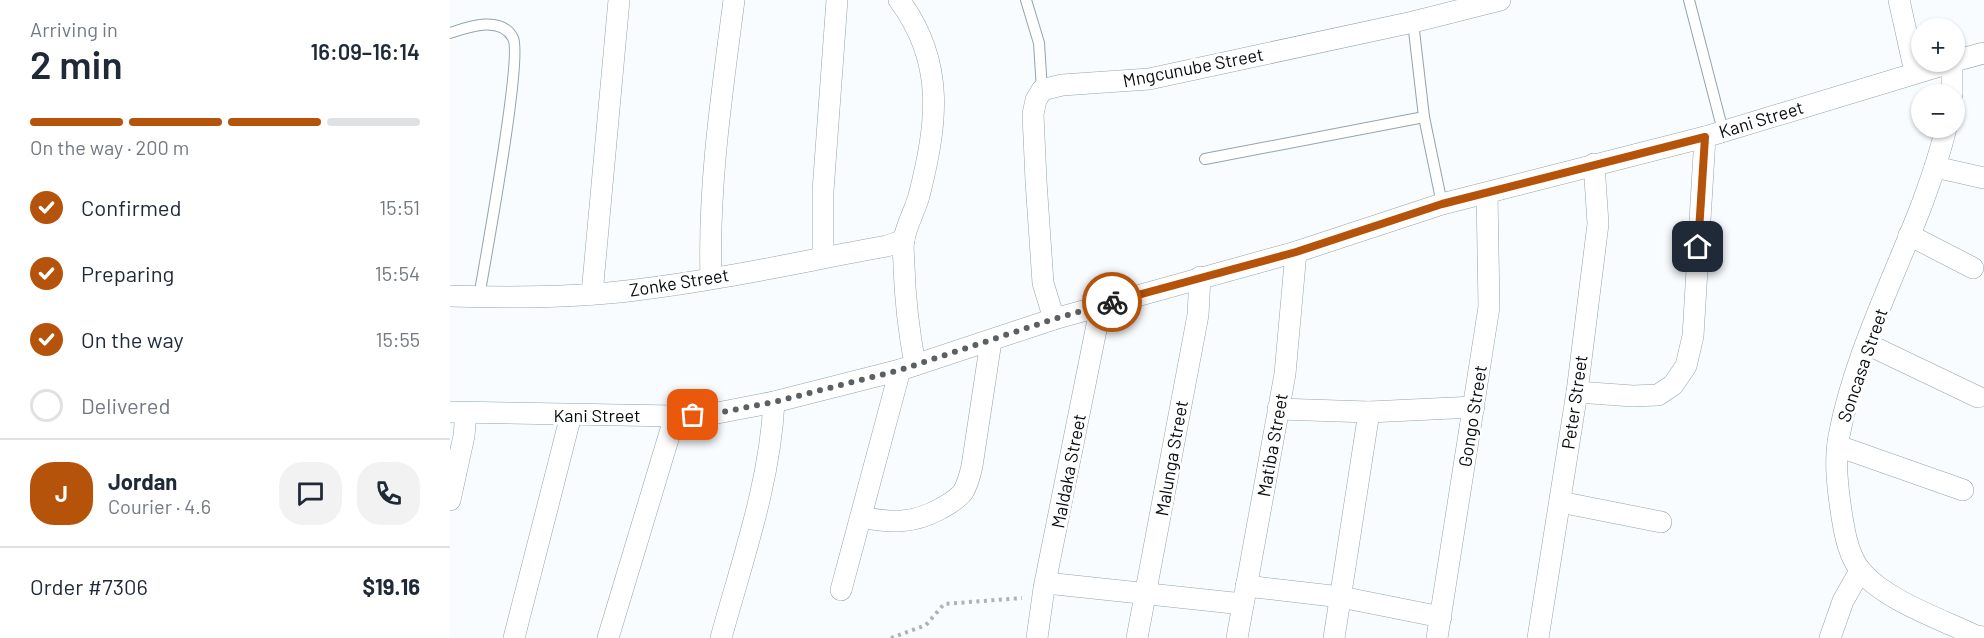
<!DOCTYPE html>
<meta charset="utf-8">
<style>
body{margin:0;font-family:Barlow,sans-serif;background:#f2f2f3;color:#1f2937;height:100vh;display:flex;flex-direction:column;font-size:22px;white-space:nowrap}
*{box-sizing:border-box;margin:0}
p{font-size:20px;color:#747a83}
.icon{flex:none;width:33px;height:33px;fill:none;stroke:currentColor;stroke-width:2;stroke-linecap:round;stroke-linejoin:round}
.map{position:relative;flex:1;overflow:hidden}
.drawer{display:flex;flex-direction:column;background:#fff;width:450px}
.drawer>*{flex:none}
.tools{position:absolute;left:1461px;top:18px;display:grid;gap:12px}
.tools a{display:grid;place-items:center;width:54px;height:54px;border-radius:50%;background:#fff;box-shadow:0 2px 4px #0004;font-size:30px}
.pin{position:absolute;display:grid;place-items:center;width:51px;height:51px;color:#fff;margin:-26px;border-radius:12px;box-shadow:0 3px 9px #0006}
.courier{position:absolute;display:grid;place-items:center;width:60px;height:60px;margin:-30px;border:4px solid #b45309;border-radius:50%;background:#fff;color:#222;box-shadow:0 2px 8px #0007}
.head em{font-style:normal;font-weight:600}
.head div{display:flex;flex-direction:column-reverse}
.head{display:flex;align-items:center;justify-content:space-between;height:102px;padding:0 30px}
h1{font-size:39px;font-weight:600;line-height:45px}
.bar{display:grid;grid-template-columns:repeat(4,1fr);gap:9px 6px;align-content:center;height:72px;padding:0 30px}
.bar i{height:8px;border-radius:4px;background:#e0e1e3}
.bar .on{background:#b45309}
.bar p{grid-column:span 4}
.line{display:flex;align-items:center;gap:15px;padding:0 30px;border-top:2px solid #e0e1e3}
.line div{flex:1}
.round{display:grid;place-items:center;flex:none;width:63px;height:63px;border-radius:24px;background:#f2f2f3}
ol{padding:0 30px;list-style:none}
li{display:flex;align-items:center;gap:18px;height:66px}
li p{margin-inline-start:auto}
li .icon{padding:6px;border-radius:50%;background:#b45309;color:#fff;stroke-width:4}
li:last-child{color:#747a83}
li i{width:33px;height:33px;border:3px solid #e0e1e3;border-radius:50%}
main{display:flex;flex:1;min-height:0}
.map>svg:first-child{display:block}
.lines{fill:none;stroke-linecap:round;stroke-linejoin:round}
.lane-casing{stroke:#93a4ad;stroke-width:12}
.street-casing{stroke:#93a4ad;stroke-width:22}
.path{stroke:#aeb2b5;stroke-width:4;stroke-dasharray:3 4.5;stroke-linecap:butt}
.lane{stroke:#fff;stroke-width:10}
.street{stroke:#fff;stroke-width:21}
.done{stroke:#5b6063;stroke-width:6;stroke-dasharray:0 10.8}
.route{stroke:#b45309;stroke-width:8}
.labels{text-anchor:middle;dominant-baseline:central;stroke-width:6;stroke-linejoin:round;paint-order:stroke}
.street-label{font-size:18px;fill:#070c0f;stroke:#fff}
</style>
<main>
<section class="drawer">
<div class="head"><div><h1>2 min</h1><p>Arriving in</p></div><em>16:09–16:14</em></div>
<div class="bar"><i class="on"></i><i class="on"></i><i class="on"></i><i></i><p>On the way · 200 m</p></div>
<ol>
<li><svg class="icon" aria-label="check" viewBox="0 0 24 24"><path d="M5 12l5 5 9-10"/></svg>Confirmed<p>15:51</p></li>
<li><svg class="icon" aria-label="check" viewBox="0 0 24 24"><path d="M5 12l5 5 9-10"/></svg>Preparing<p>15:54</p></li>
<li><svg class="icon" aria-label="check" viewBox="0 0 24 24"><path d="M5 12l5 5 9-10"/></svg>On the way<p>15:55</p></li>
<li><i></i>Delivered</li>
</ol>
<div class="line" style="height:108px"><b class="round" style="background:#b45309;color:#fff">J</b><div><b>Jordan</b><p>Courier · 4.6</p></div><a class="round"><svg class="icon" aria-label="chat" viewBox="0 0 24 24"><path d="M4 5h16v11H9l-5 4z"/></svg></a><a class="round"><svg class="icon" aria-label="phone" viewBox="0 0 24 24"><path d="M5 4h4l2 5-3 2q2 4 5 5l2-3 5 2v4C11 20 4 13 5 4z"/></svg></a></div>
<div class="line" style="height:78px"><div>Order #7306</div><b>$19.16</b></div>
</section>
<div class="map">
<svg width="1534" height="638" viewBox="0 0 1534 638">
<rect width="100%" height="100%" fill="#f8fcfe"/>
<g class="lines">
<g class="lane-casing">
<g id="lane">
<path d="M576,0L589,43L592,90"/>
<path d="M1239,0L1273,131"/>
<path d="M963,22L974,117L992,204"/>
<path d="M0,33C18,27 51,15 63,38C73,57 35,261 29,297"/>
<path d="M755,159L974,117"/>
</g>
</g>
<g class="street-casing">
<g id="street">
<path d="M449,0C496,63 487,124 469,196C465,210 457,224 454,239C452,247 454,257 454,266C455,300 459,332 465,365"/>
<path d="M1449,0L1465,72"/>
<path d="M1504,61L1534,53"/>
<path d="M1502,94V62"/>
<path d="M1496,128C1471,232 1409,330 1389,436C1384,462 1388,491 1392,517C1395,535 1399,558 1412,572C1435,600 1493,620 1526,636L1534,637"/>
<path d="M1485,167L1534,178"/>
<path d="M1459,235L1523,268"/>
<path d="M373,257V191L387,0"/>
<path d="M261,278C258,185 272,93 284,0"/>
<path d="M142,294L169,0"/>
<path d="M0,296C62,298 124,298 186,290C270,280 354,261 437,246L454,240"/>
<path d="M604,319L593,283L586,181L583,114L586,100L592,90L612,85L699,79L963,22L1050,0"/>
<path d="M1417,344L1528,397"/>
<path d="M1127,392L1183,396L1208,395L1223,385L1236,366L1243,336L1255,137"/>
<path d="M828,409L919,412L1024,407"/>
<path d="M0,412L225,416L262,414L324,402L450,370L604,319L846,252L992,204L1255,137L1503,62"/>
<path d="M1388,446L1513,490"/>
<path d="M0,500L14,436L16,413"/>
<path d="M1110,502L1211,522"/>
<path d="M411,517C440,523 463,524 490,509C497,505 507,500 513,492C518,484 520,475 522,466L541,341"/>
<path d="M596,583L793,604"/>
<path d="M796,586L891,597L991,617"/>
<path d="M391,590L450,370"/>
<path d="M64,638L121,415"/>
<path d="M158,638L225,416"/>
<path d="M271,638C292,561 320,483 324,402"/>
<path d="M587,638L594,588L651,305"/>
<path d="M687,638L748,315L750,277"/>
<path d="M787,638L835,374L846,252"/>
<path d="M884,638L919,412"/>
<path d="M987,638L1039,307L1037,193"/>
<path d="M1088,638L1127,392L1148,224L1144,164"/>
<path d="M1380,638L1393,601L1410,571"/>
</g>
</g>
<path class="path" d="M441,638L476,625L494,604L572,598"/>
<use href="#lane" class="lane"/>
<use href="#street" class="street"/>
</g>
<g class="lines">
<path class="done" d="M243,415L262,414L324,402L450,370L604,319L662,302"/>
<path class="route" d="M662,302L846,252L992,204L1255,137L1248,247"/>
</g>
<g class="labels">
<g class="street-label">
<text transform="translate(743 67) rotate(-11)">Mngcunube Street</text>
<text transform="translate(1311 119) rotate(-17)">Kani Street</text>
<text transform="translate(229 282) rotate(-9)">Zonke Street</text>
<text transform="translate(1412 365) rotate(-71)">Soncasa Street</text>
<text transform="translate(1124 402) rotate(-82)">Peter Street</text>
<text x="147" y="415">Kani Street</text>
<text transform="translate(1022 416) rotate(-81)">Gongo Street</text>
<text transform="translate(822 445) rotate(-80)">Matiba Street</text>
<text transform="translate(721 458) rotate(-80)">Malunga Street</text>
<text transform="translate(618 471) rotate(-79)">Maldaka Street</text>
</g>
</g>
</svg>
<div class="tools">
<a>+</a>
<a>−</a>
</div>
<div class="pin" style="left:243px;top:415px;background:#ea580c"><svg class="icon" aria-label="bag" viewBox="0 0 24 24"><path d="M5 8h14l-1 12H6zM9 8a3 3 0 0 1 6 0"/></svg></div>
<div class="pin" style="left:1248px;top:247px;background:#1f2937"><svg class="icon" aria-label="home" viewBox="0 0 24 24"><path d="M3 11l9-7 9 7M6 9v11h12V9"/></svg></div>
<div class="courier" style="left:662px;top:302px"><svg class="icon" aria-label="bike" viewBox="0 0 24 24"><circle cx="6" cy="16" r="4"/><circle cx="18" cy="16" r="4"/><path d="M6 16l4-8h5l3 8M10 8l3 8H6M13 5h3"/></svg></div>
</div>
</main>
